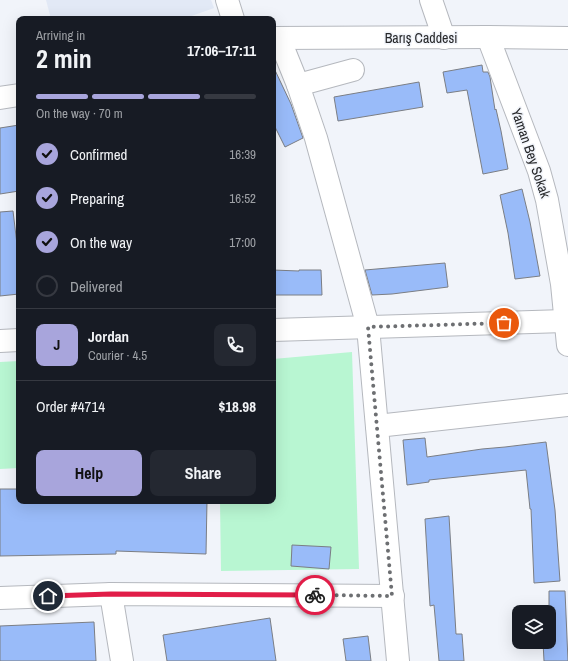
<!DOCTYPE html>
<meta charset="utf-8">
<style>
body{margin:0;font-family:"Archivo Narrow",sans-serif;background:#242831;color:#f1f3f6;height:100vh;display:flex;flex-direction:column;font-size:15px;white-space:nowrap}
*{box-sizing:border-box;margin:0}
p{font-size:13px;color:#9ea1a6}
.icon{flex:none;width:22px;height:22px;fill:none;stroke:currentColor;stroke-width:2;stroke-linecap:round;stroke-linejoin:round}
.map{position:relative;flex:1;overflow:hidden}
.drawer{position:absolute;left:16px;top:16px;width:260px;height:488px;display:flex;flex-direction:column;background:#171b24;border-radius:8px;box-shadow:0 4px 16px #0002}
.drawer>*{flex:none}
.fabs{position:absolute;left:512px;top:605px;display:grid;gap:8px}
.fabs a{display:grid;place-items:center;width:44px;height:44px;border-radius:8px;background:#171b24;box-shadow:0 4px 16px #0002;font-size:20px}
.pin{position:absolute;display:grid;place-items:center;width:34px;height:34px;color:#fff;margin:-17px;border:2px solid #fff;border-radius:50%;box-shadow:0 1px 4px #0007}
.courier{position:absolute;display:grid;place-items:center;width:40px;height:40px;margin:-20px;border:3px solid #e11d48;border-radius:50%;background:#fff;color:#222;box-shadow:0 1px 5px #0007}
.summary em{font-style:normal;font-weight:700}
.summary div{display:flex;flex-direction:column-reverse}
.summary{display:flex;align-items:center;justify-content:space-between;height:68px;padding:0 20px}
h1{font-size:26px;font-weight:700;line-height:30px}
.bar{display:grid;grid-template-columns:repeat(4,1fr);gap:6px 4px;align-content:center;height:48px;padding:0 20px}
.bar i{height:5px;border-radius:3px;background:#363941}
.bar .active{background:#a8a5dc}
.bar p{grid-column:span 4}
.line{display:flex;align-items:center;gap:10px;padding:0 20px;border-top:1px solid #363941}
.line div{flex:1}
.round{display:grid;place-items:center;flex:none;width:42px;height:42px;border-radius:8px;background:#242831}
ol{padding:0 20px;list-style:none}
li{display:flex;align-items:center;gap:12px;height:44px}
li p{margin-inline-start:auto}
li .icon{padding:4px;border-radius:50%;background:#a8a5dc;color:#111;stroke-width:4}
li:last-child{color:#9ea1a6}
li i{width:22px;height:22px;border:2px solid #363941;border-radius:50%}
.action{display:flex;gap:8px;margin-top:auto;padding:8px 20px}
.action a{flex:1;height:46px;border-radius:8px;background:#a8a5dc;color:#111;font-size:16px;font-weight:700;line-height:46px;text-align:center}
.action a+a{background:#242831;color:#f1f3f6}
.map>svg:first-child{display:block}
.built{fill:#e2e9f6}
.green{fill:#b8f6d2}
.building{fill:#99bbf9;stroke:#7b7e84}
.lines{fill:none;stroke-linecap:round;stroke-linejoin:round}
.minor-casing{stroke:#b5b8be;stroke-width:24}
.minor{stroke:#fff;stroke-width:22}
.done{stroke:#6d6f72;stroke-width:4;stroke-dasharray:0 7.2}
.route{stroke:#e11d48;stroke-width:5}
.labels{text-anchor:middle;dominant-baseline:central;stroke-width:3;stroke-linejoin:round;paint-order:stroke}
.street-label{font-size:14px;fill:#262729;stroke:#f1f4fa}
</style>
<div class="map">
<svg width="568" height="661" viewBox="0 0 568 661">
<rect width="100%" height="100%" fill="#f1f4fa"/>
<path class="built" d="M46,0H211L214,8L183,19H51Z"/>
<g class="green">
<path d="M352,352L359,569L221,571L220,501H273V359Z"/>
<path d="M19,361V468L0,469V362Z"/>
</g>
<g class="building">
<path d="M482,65L483,72H488L490,77L495,110L496,109L501,131L508,169L483,174L467,90L447,93L443,72Z"/>
<path d="M273,66L291,104L303,138L285,147L273,123Z"/>
<path d="M419,82L423,107L338,121L334,97Z"/>
<path d="M19,125V191L0,194V128Z"/>
<path d="M522,189L530,222L540,276L515,279L508,233L500,195Z"/>
<path d="M13,211L19,261V294L0,296V212Z"/>
<path d="M445,263L448,287L392,294L372,295L365,270Z"/>
<path d="M273,270L299,271V270H321L322,295H273Z"/>
<path d="M425,438L427,457L482,449L505,447L546,442L555,510L560,581L534,583L531,509H530L526,470L448,478L429,480V482L407,485L403,440Z"/>
<path d="M0,489H19V501H207L206,554L116,551V554L0,556Z"/>
<path d="M449,516L456,634H462L464,661H439L434,605L430,606L425,519Z"/>
<path d="M292,545L331,547L329,569L291,566Z"/>
<path d="M549,591H565L568,661H544L543,642H549Z"/>
<path d="M270,618L276,661H167L163,635Z"/>
<path d="M94,622L96,661H0V626Z"/>
<path d="M368,636L371,661H346L343,639Z"/>
</g>
<g class="lines">
<g class="minor-casing">
<g id="minor">
<path d="M227,0L233,19"/>
<path d="M431,0L444,38"/>
<path d="M488,37L539,171L547,200L562,284L568,345"/>
<path d="M273,38L488,37L568,38"/>
<path d="M279,38L298,85L316,138L368,327L398,661"/>
<path d="M298,85L353,70"/>
<path d="M0,98L19,95"/>
<path d="M273,330L565,321"/>
<path d="M0,341L19,340"/>
<path d="M377,426L568,405"/>
<path d="M111,594L122,661"/>
<path d="M0,598L111,594L393,596"/>
</g>
</g>
<use href="#minor" class="minor"/>
</g>
<g class="lines">
<path class="done" d="M315,595L392,596L368,327L504,323"/>
<path class="route" d="M48,596L111,594L315,595"/>
</g>
<g class="labels">
<g class="street-label">
<text x="421" y="38">Barış Caddesi</text>
<text transform="translate(531 153) rotate(71)">Yaman Bey Sokak</text>
</g>
</g>
</svg>
<div class="fabs">
<a><svg class="icon" aria-label="layers" viewBox="0 0 24 24"><path d="M12 4l9 5-9 5-9-5zM3 14l9 5 9-5"/></svg></a>
</div>
<div class="pin" style="left:504px;top:323px;background:#ea580c"><svg class="icon" aria-label="bag" viewBox="0 0 24 24"><path d="M5 8h14l-1 12H6zM9 8a3 3 0 0 1 6 0"/></svg></div>
<div class="pin" style="left:48px;top:596px;background:#1f2937"><svg class="icon" aria-label="home" viewBox="0 0 24 24"><path d="M3 11l9-7 9 7M6 9v11h12V9"/></svg></div>
<div class="courier" style="left:315px;top:595px"><svg class="icon" aria-label="bike" viewBox="0 0 24 24"><circle cx="6" cy="16" r="4"/><circle cx="18" cy="16" r="4"/><path d="M6 16l4-8h5l3 8M10 8l3 8H6M13 5h3"/></svg></div>
<section class="drawer">
<div class="summary"><div><h1>2 min</h1><p>Arriving in</p></div><em>17:06–17:11</em></div>
<div class="bar"><i class="active"></i><i class="active"></i><i class="active"></i><i></i><p>On the way · 70 m</p></div>
<ol>
<li><svg class="icon" aria-label="check" viewBox="0 0 24 24"><path d="M5 12l5 5 9-10"/></svg>Confirmed<p>16:39</p></li>
<li><svg class="icon" aria-label="check" viewBox="0 0 24 24"><path d="M5 12l5 5 9-10"/></svg>Preparing<p>16:52</p></li>
<li><svg class="icon" aria-label="check" viewBox="0 0 24 24"><path d="M5 12l5 5 9-10"/></svg>On the way<p>17:00</p></li>
<li><i></i>Delivered</li>
</ol>
<div class="line" style="height:72px"><b class="round" style="background:#a8a5dc;color:#111">J</b><div><b>Jordan</b><p>Courier · 4.5</p></div><a class="round"><svg class="icon" aria-label="phone" viewBox="0 0 24 24"><path d="M5 4h4l2 5-3 2q2 4 5 5l2-3 5 2v4C11 20 4 13 5 4z"/></svg></a></div>
<div class="line" style="height:52px"><div>Order #4714</div><b>$18.98</b></div>
<div class="action"><a>Help</a><a>Share</a></div>
</section>
</div>
